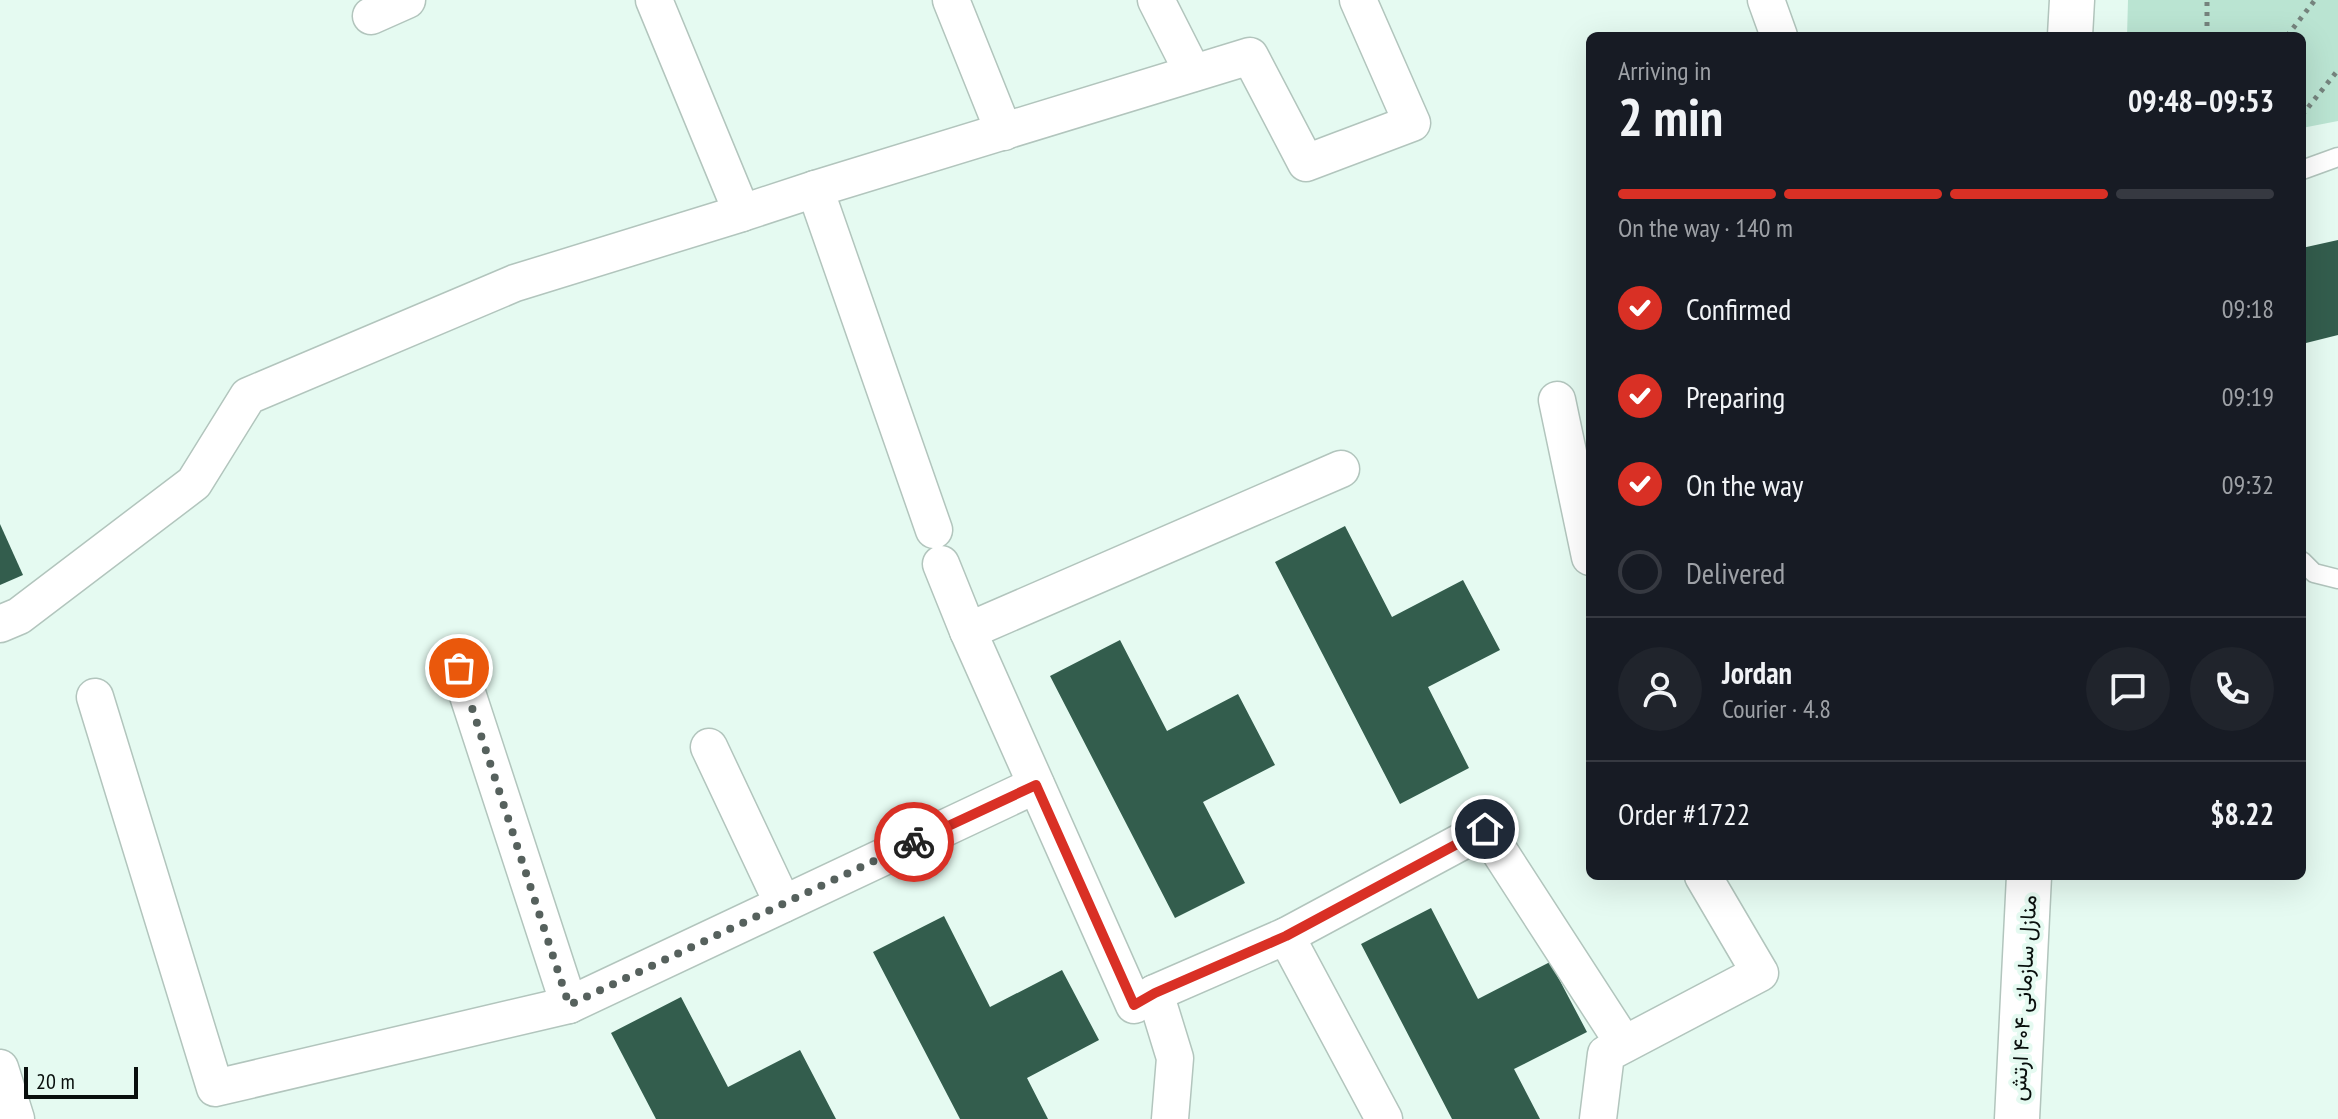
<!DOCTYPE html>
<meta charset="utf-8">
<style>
body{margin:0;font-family:"PT Sans Narrow",Vazirmatn,sans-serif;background:#20242c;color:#f1f3f6;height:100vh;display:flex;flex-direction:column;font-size:30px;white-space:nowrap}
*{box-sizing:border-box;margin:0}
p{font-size:26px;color:#9ea1a6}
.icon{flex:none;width:44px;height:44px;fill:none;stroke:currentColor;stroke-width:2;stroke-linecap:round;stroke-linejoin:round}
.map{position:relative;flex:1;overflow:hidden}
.drawer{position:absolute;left:1586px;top:32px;width:720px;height:848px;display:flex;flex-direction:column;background:#171b24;border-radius:12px;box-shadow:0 8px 32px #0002}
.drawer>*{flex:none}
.scale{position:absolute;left:24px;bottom:20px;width:114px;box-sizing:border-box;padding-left:8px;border:4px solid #090f0d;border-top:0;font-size:22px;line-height:28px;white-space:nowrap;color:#090f0d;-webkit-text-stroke:6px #e5faf1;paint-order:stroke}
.pin{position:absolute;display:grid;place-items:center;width:68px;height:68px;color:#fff;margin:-34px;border:4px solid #fff;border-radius:50%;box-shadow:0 2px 8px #0007}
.courier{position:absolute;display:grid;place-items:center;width:80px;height:80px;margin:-40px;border:6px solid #d93025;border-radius:50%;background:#fff;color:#222;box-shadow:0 2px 10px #0007}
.head em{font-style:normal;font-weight:700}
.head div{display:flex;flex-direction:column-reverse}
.head{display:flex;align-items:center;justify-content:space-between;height:136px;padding:0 32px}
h1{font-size:52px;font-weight:700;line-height:60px}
.bar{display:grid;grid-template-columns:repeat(4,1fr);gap:12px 8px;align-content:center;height:96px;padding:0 32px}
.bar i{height:10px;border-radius:6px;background:#363941}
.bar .current{background:#d93025}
.bar p{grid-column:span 4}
.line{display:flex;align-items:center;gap:20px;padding:0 32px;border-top:2px solid #363941}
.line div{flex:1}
.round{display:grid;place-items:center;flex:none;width:84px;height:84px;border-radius:42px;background:#20242c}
ol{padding:0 32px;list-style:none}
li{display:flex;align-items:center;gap:24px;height:88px}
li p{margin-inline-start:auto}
li .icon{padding:8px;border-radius:50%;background:#d93025;color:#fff;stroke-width:4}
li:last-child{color:#9ea1a6}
li i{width:44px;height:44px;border:4px solid #363941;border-radius:50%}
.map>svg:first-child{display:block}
.green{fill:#bae4d2}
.building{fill:#335d4d}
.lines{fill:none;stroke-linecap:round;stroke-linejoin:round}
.lane-casing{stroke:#b2c5bd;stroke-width:21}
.street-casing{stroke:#b2c5bd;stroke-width:39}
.secondary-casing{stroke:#b2c5bd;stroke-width:47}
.path{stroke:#75837d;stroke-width:5;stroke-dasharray:4 6;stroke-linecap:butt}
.lane{stroke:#fff;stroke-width:18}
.street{stroke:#fff;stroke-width:36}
.secondary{stroke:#fff;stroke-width:44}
.done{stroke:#56615d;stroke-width:8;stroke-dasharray:0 14.4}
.route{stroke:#d93025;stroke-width:10}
.labels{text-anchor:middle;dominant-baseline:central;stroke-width:8;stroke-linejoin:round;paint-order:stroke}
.street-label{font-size:22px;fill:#090f0d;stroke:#e5faf1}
</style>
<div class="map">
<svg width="2338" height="1119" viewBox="0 0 2338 1119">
<rect width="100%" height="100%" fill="#e5faf1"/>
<path class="green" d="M2128,0H2338V121L2302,128V36H2127Z"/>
<g class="building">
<path d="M2338,240V335L2302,344V248Z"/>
<path d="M0,524L23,575L0,585Z"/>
<path d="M1345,526L1392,617L1463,580L1500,650L1428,687L1469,768L1400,804L1275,562Z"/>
<path d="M1120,640L1167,731L1238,694L1275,765L1203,802L1245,883L1175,918L1050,676Z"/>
<path d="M1431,908L1478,999L1550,962L1587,1032L1514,1069L1540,1119H1452L1361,944Z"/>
<path d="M944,916L990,1007L1062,970L1099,1040L1027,1078L1048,1119H960L873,952Z"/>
<path d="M681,997L728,1087L800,1050L836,1119H656L611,1033Z"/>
</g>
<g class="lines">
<g class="lane-casing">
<g id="lane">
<path d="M2302,170L2338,157"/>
<path d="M2302,561L2314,573L2338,579"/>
</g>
</g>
<g class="street-casing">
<g id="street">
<path d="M654,0L742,213L815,189L1250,56L1306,163L1412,123L1358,0"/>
<path d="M951,0L1004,132"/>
<path d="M1156,0L1193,73"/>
<path d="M1766,0L1779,36"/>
<path d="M371,16L407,0"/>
<path d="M815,189L934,530"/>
<path d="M1557,400L1590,557"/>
<path d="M941,564L968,631L1134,1005L1155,993"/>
<path d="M0,624L19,616L194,483L248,396L515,283L742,213"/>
<path d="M968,631L1341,469"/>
<path d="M459,668L569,1005"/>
<path d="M95,697L215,1088L569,1005L1036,785"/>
<path d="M709,747L783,904"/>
<path d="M1286,936L1384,1119"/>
<path d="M0,1068L16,1119"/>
<path d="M1170,1119L1175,1058L1155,993L1286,936L1485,829L1624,1044"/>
<path d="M1598,1119L1606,1054L1760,973L1703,876"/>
</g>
</g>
<g class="secondary-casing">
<g id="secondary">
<path d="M2070,36L2072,0"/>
<path d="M2017,1119L2029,876"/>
</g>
</g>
<g class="path">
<path d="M2207,36V0"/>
<path d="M2287,36L2315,0"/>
<path d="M2302,115L2338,70"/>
</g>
<use href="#lane" class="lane"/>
<use href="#street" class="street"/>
<use href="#secondary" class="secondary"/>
</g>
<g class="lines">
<path class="done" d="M459,668L569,1005L914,842"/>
<path class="route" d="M914,842L1036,785L1134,1005L1155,993L1286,936L1485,829"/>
</g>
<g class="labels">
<g class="street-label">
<text transform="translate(2023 998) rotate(-87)">منازل سازمانی ۴۰۴ ارتش</text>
</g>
</g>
</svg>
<div class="scale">20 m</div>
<div class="pin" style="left:459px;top:668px;background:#ea580c"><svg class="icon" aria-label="bag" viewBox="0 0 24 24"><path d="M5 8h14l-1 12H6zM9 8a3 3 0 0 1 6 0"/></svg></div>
<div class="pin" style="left:1485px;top:829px;background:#1f2937"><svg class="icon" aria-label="home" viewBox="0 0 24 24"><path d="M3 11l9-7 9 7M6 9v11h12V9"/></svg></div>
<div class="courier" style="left:914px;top:842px"><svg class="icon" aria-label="bike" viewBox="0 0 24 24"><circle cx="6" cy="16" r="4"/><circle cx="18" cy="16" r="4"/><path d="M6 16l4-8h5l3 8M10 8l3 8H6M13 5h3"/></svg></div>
<section class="drawer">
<div class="head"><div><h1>2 min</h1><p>Arriving in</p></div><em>09:48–09:53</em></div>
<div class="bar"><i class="current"></i><i class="current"></i><i class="current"></i><i></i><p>On the way · 140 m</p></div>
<ol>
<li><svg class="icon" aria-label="check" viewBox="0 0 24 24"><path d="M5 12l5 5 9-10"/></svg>Confirmed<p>09:18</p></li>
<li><svg class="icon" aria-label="check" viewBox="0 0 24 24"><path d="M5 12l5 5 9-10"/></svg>Preparing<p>09:19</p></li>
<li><svg class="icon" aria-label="check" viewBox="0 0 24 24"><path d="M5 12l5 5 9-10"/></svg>On the way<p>09:32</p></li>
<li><i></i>Delivered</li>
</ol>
<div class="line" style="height:144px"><a class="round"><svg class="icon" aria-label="person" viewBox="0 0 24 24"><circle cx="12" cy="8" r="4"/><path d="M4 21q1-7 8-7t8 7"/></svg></a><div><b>Jordan</b><p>Courier · 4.8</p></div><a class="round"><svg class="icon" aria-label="chat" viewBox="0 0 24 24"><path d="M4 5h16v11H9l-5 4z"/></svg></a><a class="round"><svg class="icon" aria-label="phone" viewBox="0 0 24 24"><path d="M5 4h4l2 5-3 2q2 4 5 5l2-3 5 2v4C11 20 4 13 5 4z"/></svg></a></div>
<div class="line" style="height:104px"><div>Order #1722</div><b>$8.22</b></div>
</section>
</div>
